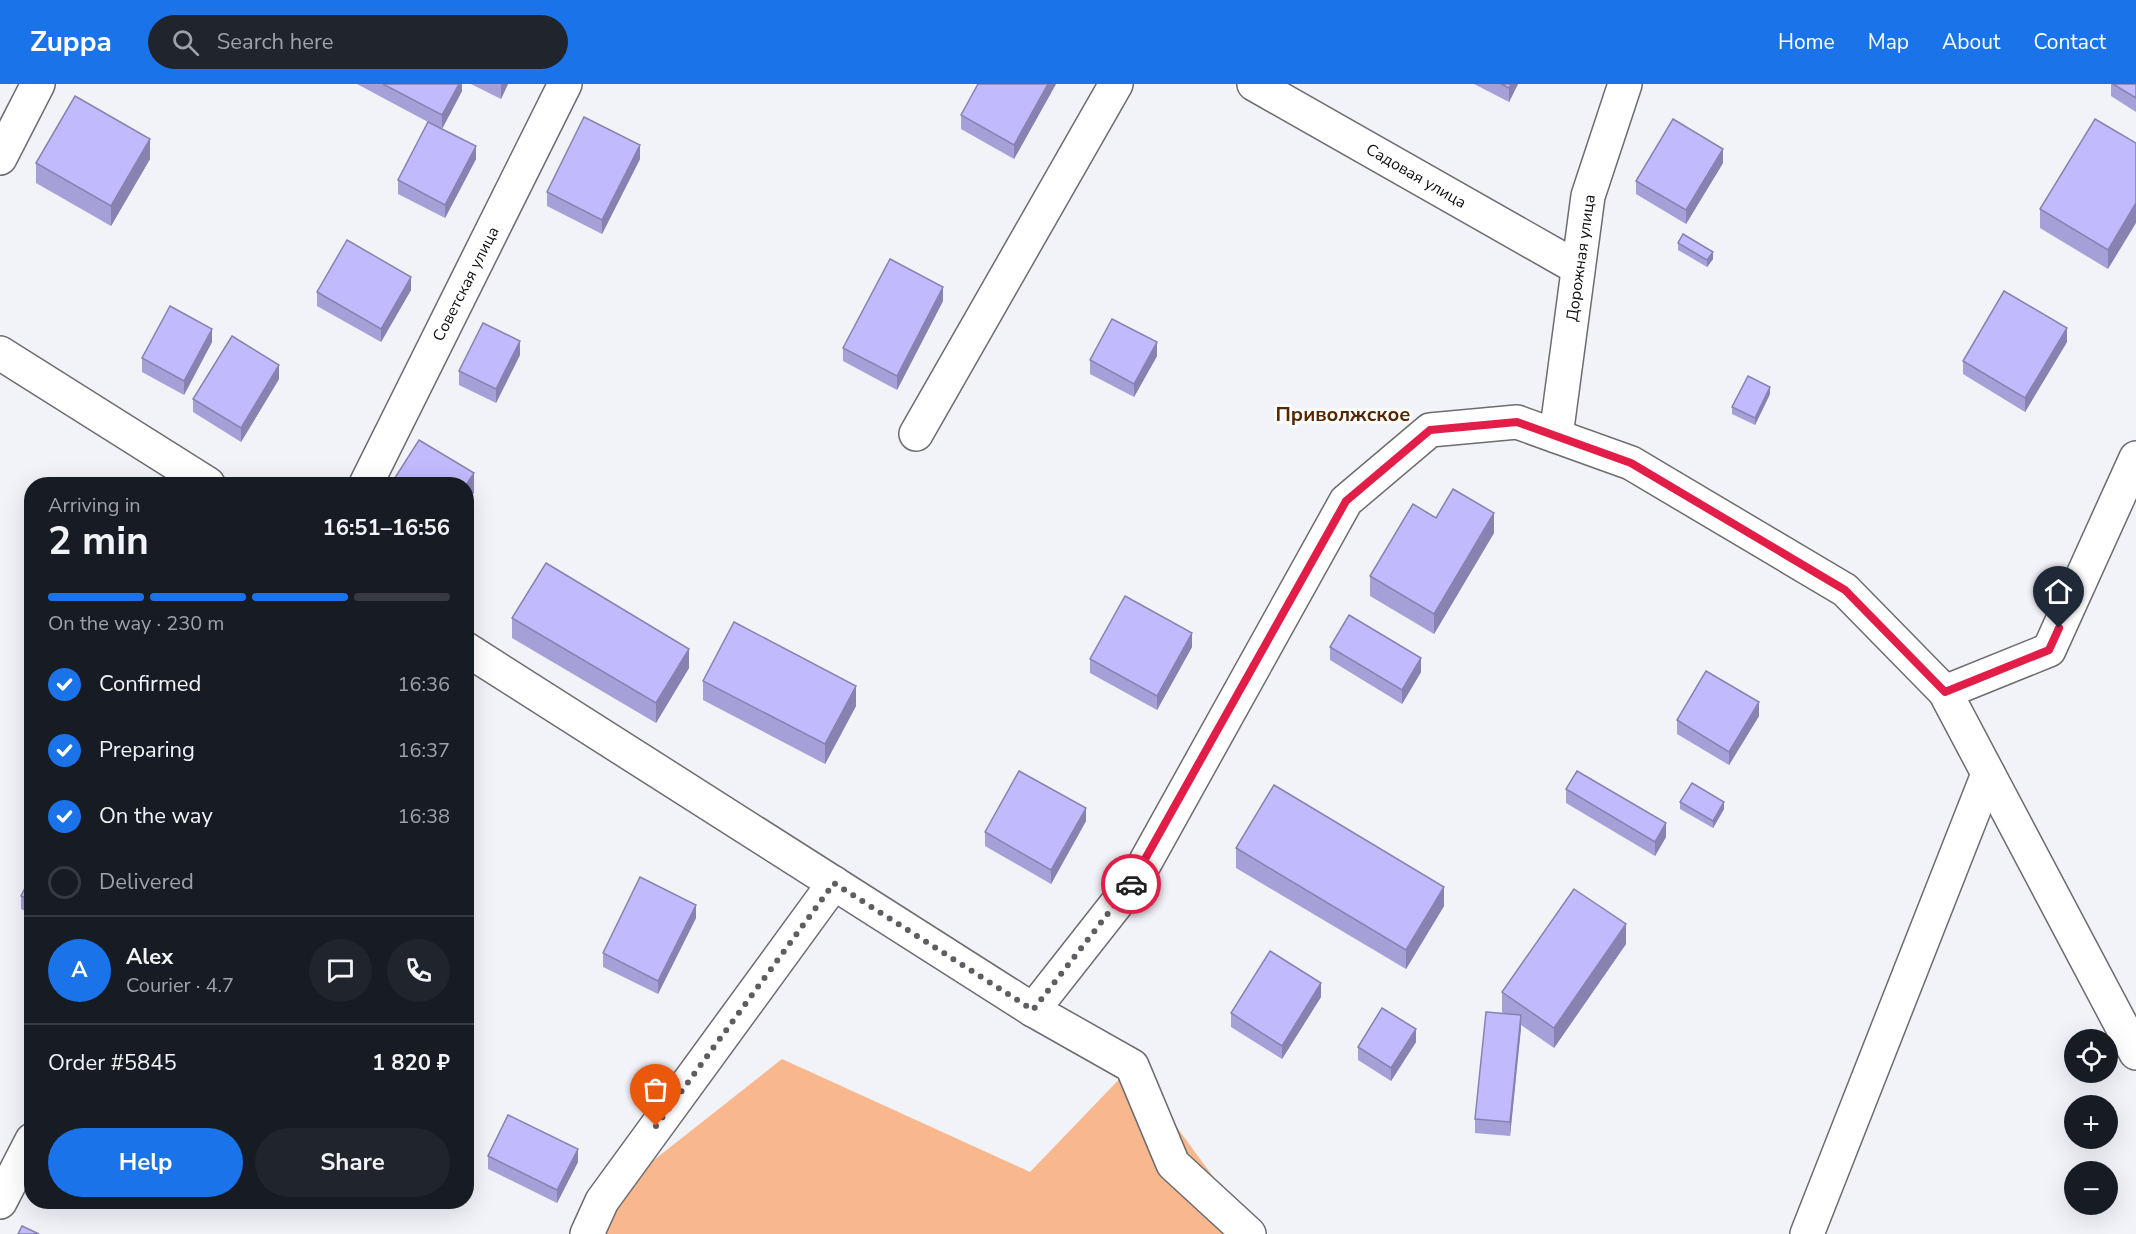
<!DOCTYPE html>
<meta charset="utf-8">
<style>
body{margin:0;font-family:"Nunito Sans",sans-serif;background:#20242c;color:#f1f3f6;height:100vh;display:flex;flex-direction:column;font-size:22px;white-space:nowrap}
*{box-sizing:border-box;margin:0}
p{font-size:20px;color:#9ea1a6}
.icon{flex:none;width:33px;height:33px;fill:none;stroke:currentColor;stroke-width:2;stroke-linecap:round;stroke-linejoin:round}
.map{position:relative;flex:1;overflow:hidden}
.details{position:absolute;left:24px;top:393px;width:450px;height:732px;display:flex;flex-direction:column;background:#171b24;border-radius:24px;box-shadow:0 6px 24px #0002}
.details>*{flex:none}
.tools{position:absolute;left:2064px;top:945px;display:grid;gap:12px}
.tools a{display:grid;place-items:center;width:54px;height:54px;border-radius:50%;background:#171b24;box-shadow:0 6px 24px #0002;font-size:30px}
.pin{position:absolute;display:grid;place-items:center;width:51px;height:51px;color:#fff;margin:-62px -26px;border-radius:50% 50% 50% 0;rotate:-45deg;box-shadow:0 0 6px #0007}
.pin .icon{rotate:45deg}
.courier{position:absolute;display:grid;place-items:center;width:60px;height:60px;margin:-30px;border:4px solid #e11d48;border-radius:50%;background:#fff;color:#222;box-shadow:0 2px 8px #0007}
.overview em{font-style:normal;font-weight:700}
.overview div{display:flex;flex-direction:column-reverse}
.overview{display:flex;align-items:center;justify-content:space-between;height:102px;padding:0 24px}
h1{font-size:39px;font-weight:700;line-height:45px}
.bar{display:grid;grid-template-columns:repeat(4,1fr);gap:9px 6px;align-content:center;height:72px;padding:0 24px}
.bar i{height:8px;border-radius:4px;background:#363941}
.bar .on{background:#1a73e8}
.bar p{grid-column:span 4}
.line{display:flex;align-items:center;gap:15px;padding:0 24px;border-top:2px solid #363941}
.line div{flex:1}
.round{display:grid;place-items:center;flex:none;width:63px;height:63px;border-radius:32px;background:#20242c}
ol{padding:0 24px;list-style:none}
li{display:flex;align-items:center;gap:18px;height:66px}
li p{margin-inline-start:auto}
li .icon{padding:6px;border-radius:50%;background:#1a73e8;color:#fff;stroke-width:4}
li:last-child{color:#9ea1a6}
li i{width:33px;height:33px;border:3px solid #363941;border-radius:50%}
.cta{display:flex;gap:12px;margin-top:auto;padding:12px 24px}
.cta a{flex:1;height:69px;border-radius:36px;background:#1a73e8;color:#fff;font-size:24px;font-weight:700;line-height:69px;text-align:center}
.cta a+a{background:#20242c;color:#f1f3f6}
header{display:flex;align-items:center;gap:36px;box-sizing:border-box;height:84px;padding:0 30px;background:#1a73e8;color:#fff}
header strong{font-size:28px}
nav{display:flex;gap:33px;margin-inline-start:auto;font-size:21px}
.search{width:420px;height:54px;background:#20242c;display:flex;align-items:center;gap:15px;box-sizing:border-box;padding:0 21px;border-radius:33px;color:#9ea1a6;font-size:22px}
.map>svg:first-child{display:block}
.green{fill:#f9b78d}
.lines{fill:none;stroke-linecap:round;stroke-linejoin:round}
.minor-casing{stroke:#6c6c71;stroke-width:36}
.minor{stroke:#fff;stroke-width:33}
.wall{fill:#a6a0d9}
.shaded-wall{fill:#8782b0}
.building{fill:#c1bafc;stroke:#8782b0;stroke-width:1.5}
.done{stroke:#5e5e62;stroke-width:6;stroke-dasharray:0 10.8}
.route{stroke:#e11d48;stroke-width:8}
.labels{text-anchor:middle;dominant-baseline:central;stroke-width:6;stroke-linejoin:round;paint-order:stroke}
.street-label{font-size:16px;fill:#0f0f11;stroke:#fff}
.quarter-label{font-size:20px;font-weight:bold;fill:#542803;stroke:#fff}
</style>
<header>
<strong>Zuppa</strong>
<div class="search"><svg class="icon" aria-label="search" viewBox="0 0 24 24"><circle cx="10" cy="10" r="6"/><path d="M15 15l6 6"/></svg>Search here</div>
<nav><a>Home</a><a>Map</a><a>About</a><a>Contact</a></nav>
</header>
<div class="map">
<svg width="2136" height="1150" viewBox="0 0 2136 1150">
<rect width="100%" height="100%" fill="#f2f2f9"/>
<path class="green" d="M782,975L1030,1088L1132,982L1255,1150H591L602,1117Z"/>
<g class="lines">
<g class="minor-casing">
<g id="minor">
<path d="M1254,0L1578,184"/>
<path d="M0,74L38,0"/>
<path d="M0,269L208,400"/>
<path d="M916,350L1116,0"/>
<path d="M1556,352L1588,112L1625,0"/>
<path d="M366,400L565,0"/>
<path d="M466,565L1033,926L1132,982L1173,1080L1249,1150"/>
<path d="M1945,608L2049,566L2136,374"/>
<path d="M1033,926L1136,795L1346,417L1430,346L1517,338L1631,379L1845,506L1945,608L2136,969"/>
<path d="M0,1118L32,1056"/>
<path d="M587,1150L602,1117L834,799"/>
<path d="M1807,1150L1988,690"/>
</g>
</g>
<use href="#minor" class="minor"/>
</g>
<g class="wall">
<path d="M357,0H462V7L442,45L476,75L445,134L398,110V96L428,38Z"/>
<path d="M471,0H508L501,15Z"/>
<path d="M978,0H1056L1014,75L961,45V31Z"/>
<path d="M1474,0H1518L1509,18Z"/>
<path d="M2111,0H2136V28L2111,12Z"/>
<path d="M2136,59L2108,185L2040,144V125Z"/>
<path d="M150,75L111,142L36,99V79Z"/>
<path d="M640,75L602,150L547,122V108Z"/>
<path d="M1723,79L1686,140L1636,110V97Z"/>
<path d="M1678,159L1713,175L1707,183L1678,166Z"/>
<path d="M411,206L381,258L317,222V208Z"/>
<path d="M943,217L897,306L843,277V264Z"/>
<path d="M212,258L184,311L142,288V274Z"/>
<path d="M2067,258L2025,328L1963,290V277Z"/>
<path d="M520,271L496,319L459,301V287Z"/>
<path d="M1157,272L1134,313L1090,290V276Z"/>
<path d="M279,295L241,358L193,328V315Z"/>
<path d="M1770,310L1755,341L1732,330V323Z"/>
<path d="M1436,434L1494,449L1434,550L1370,512V492Z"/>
<path d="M512,534L689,584L656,639L512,554Z"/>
<path d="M1192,563L1157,626L1090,589V575Z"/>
<path d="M1330,563L1421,588L1402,620L1330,576Z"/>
<path d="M703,597L856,622L825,680L703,616Z"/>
<path d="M1759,632L1729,681L1677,650V636Z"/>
<path d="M1566,705L1666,753L1655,772L1566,719Z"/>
<path d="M1680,718L1724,725L1713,744L1680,725Z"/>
<path d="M1086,737L1051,800L985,762V748Z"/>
<path d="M1236,764L1444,822L1406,885L1236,784Z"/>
<path d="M32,790V831L21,825V812Z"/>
<path d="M696,834L658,910L603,883V869Z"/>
<path d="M1626,860L1554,964L1521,941L1510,1052L1475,1049V1035L1505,930L1502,928V908Z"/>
<path d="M1321,913L1282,975L1231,943V929Z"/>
<path d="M1416,958L1391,997L1358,976V963Z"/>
<path d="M488,1072L578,1078L557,1119L488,1085Z"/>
</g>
<g class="shaded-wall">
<path d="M459,0H462V7L442,45V31Z"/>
<path d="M502,0H508L501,15V1Z"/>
<path d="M1048,0H1056L1014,75V61Z"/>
<path d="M1511,0H1518L1509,18V4Z"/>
<path d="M150,55V75L111,142V122Z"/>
<path d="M640,61V75L602,150V136Z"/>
<path d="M476,62V75L445,134V121Z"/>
<path d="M1723,65V79L1686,140V126Z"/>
<path d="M2136,119V139L2108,185V166Z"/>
<path d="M1713,168V175L1707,183V176Z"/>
<path d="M411,193V206L381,258V245Z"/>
<path d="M943,203V217L897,306V292Z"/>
<path d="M2067,244V258L2025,328V314Z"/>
<path d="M212,245V258L184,311V297Z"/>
<path d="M520,257V271L496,319V305Z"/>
<path d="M1157,258V272L1134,313V300Z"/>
<path d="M279,281V295L241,358V344Z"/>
<path d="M1770,303V310L1755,341V334Z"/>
<path d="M474,389V409L466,420V401Z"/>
<path d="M1494,429V449L1434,550V530Z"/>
<path d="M1192,549V563L1157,626V612Z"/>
<path d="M689,565V584L656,639V619Z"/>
<path d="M1421,574V588L1402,620V606Z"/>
<path d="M856,602V622L825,680V660Z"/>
<path d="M1759,618V632L1729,681V668Z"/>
<path d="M1724,718V725L1713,744V737Z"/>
<path d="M1086,724V737L1051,800V786Z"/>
<path d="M1666,739V753L1655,772V758Z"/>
<path d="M1444,803V822L1406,885V866Z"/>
<path d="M696,821V834L658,910V897Z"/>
<path d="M1626,840V860L1554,964V944Z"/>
<path d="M1321,899V913L1282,975V962Z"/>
<path d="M1521,931V945L1510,1052V1038Z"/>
<path d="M1416,945V958L1391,997V984Z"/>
<path d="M578,1065V1078L557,1119V1106Z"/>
</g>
<g class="building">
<path d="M383,0H459L442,31Z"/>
<path d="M978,0H1048L1014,61L961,31Z"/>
<path d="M1501,0H1511L1509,4Z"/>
<path d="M2113,0H2136V14Z"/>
<path d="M75,12L150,55L111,122L36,79Z"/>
<path d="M584,33L640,61L602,136L547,108Z"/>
<path d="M1673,35L1723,65L1686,126L1636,97Z"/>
<path d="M2095,35L2136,59V119L2108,166L2040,125Z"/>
<path d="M428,38L476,62L445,121L398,96Z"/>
<path d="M1683,150L1713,168L1707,176L1678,159Z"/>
<path d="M347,156L411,193L381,245L317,208Z"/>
<path d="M890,175L943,203L897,292L843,264Z"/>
<path d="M2004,207L2067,244L2025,314L1963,277Z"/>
<path d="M170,222L212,245L184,297L142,274Z"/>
<path d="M1112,235L1157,258L1134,300L1090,276Z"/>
<path d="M483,239L520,257L496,305L459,287Z"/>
<path d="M232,252L279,281L241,344L193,315Z"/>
<path d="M1748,292L1770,303L1755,334L1732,323Z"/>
<path d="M419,356L474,389L466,401L391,400Z"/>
<path d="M1453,405L1494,429L1434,530L1370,492L1413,420L1436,434Z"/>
<path d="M546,479L689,565L656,619L512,534Z"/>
<path d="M1125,512L1192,549L1157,612L1090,575Z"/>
<path d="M1349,531L1421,574L1402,606L1330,563Z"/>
<path d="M734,538L856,602L825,660L703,597Z"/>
<path d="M1706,587L1759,618L1729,668L1677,636Z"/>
<path d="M1019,687L1086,724L1051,786L985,748Z"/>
<path d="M1577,687L1666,739L1655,758L1566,705Z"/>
<path d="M1692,699L1724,718L1713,737L1680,718Z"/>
<path d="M1274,701L1444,803L1406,866L1236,764Z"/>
<path d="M32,790V817L21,812Z"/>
<path d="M640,793L696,821L658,897L603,869Z"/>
<path d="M1574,805L1626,840L1554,944L1502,908Z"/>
<path d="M1270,867L1321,899L1282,962L1231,929Z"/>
<path d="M1382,924L1416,945L1391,984L1358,963Z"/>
<path d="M1486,928L1521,931L1510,1038L1475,1035Z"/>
<path d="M508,1031L578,1065L557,1106L488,1072Z"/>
<path d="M22,1142L39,1150H18Z"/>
</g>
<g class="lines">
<path class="done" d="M656,1042L834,799L1033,926L1131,800"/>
<path class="route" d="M1131,800L1346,417L1430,346L1517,338L1631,379L1845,506L1945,608L2049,566L2059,544"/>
</g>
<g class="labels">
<g class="street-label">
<text transform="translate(1416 92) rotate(30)">Садовая улица</text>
<text transform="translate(1581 174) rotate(-82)">Дорожная улица</text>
<text transform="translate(466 200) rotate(-63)">Советская улица</text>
</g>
<g class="quarter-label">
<text x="1343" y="330">Приволжское</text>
</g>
</g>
</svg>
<div class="tools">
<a><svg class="icon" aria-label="locate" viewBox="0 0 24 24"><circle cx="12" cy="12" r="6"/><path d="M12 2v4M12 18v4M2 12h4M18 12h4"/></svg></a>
<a>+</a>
<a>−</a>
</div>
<div class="pin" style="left:656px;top:1042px;background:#ea580c"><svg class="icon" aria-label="bag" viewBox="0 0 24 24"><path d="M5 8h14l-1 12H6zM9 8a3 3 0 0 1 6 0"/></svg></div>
<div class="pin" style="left:2059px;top:544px;background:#1f2937"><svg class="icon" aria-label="home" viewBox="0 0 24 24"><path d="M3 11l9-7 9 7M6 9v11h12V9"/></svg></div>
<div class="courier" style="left:1131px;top:800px"><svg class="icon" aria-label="car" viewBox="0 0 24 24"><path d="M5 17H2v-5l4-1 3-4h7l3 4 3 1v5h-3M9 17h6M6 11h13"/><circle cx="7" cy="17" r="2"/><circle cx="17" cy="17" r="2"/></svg></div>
<section class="details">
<div class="overview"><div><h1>2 min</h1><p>Arriving in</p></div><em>16:51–16:56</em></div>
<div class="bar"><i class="on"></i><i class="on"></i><i class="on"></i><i></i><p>On the way · 230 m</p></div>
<ol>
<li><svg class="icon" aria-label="check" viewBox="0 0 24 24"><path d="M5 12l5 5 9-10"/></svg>Confirmed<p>16:36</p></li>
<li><svg class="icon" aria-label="check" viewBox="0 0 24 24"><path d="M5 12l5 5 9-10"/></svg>Preparing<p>16:37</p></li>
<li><svg class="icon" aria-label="check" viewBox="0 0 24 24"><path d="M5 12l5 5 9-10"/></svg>On the way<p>16:38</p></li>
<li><i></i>Delivered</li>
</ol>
<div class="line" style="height:108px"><b class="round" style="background:#1a73e8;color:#fff">A</b><div><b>Alex</b><p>Courier · 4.7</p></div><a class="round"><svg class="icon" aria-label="chat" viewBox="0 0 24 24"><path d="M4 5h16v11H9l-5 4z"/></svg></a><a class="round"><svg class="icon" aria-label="phone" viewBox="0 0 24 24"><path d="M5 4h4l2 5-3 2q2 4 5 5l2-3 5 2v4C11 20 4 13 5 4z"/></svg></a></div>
<div class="line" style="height:78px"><div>Order #5845</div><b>1 820 ₽</b></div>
<div class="cta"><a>Help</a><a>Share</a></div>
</section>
</div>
